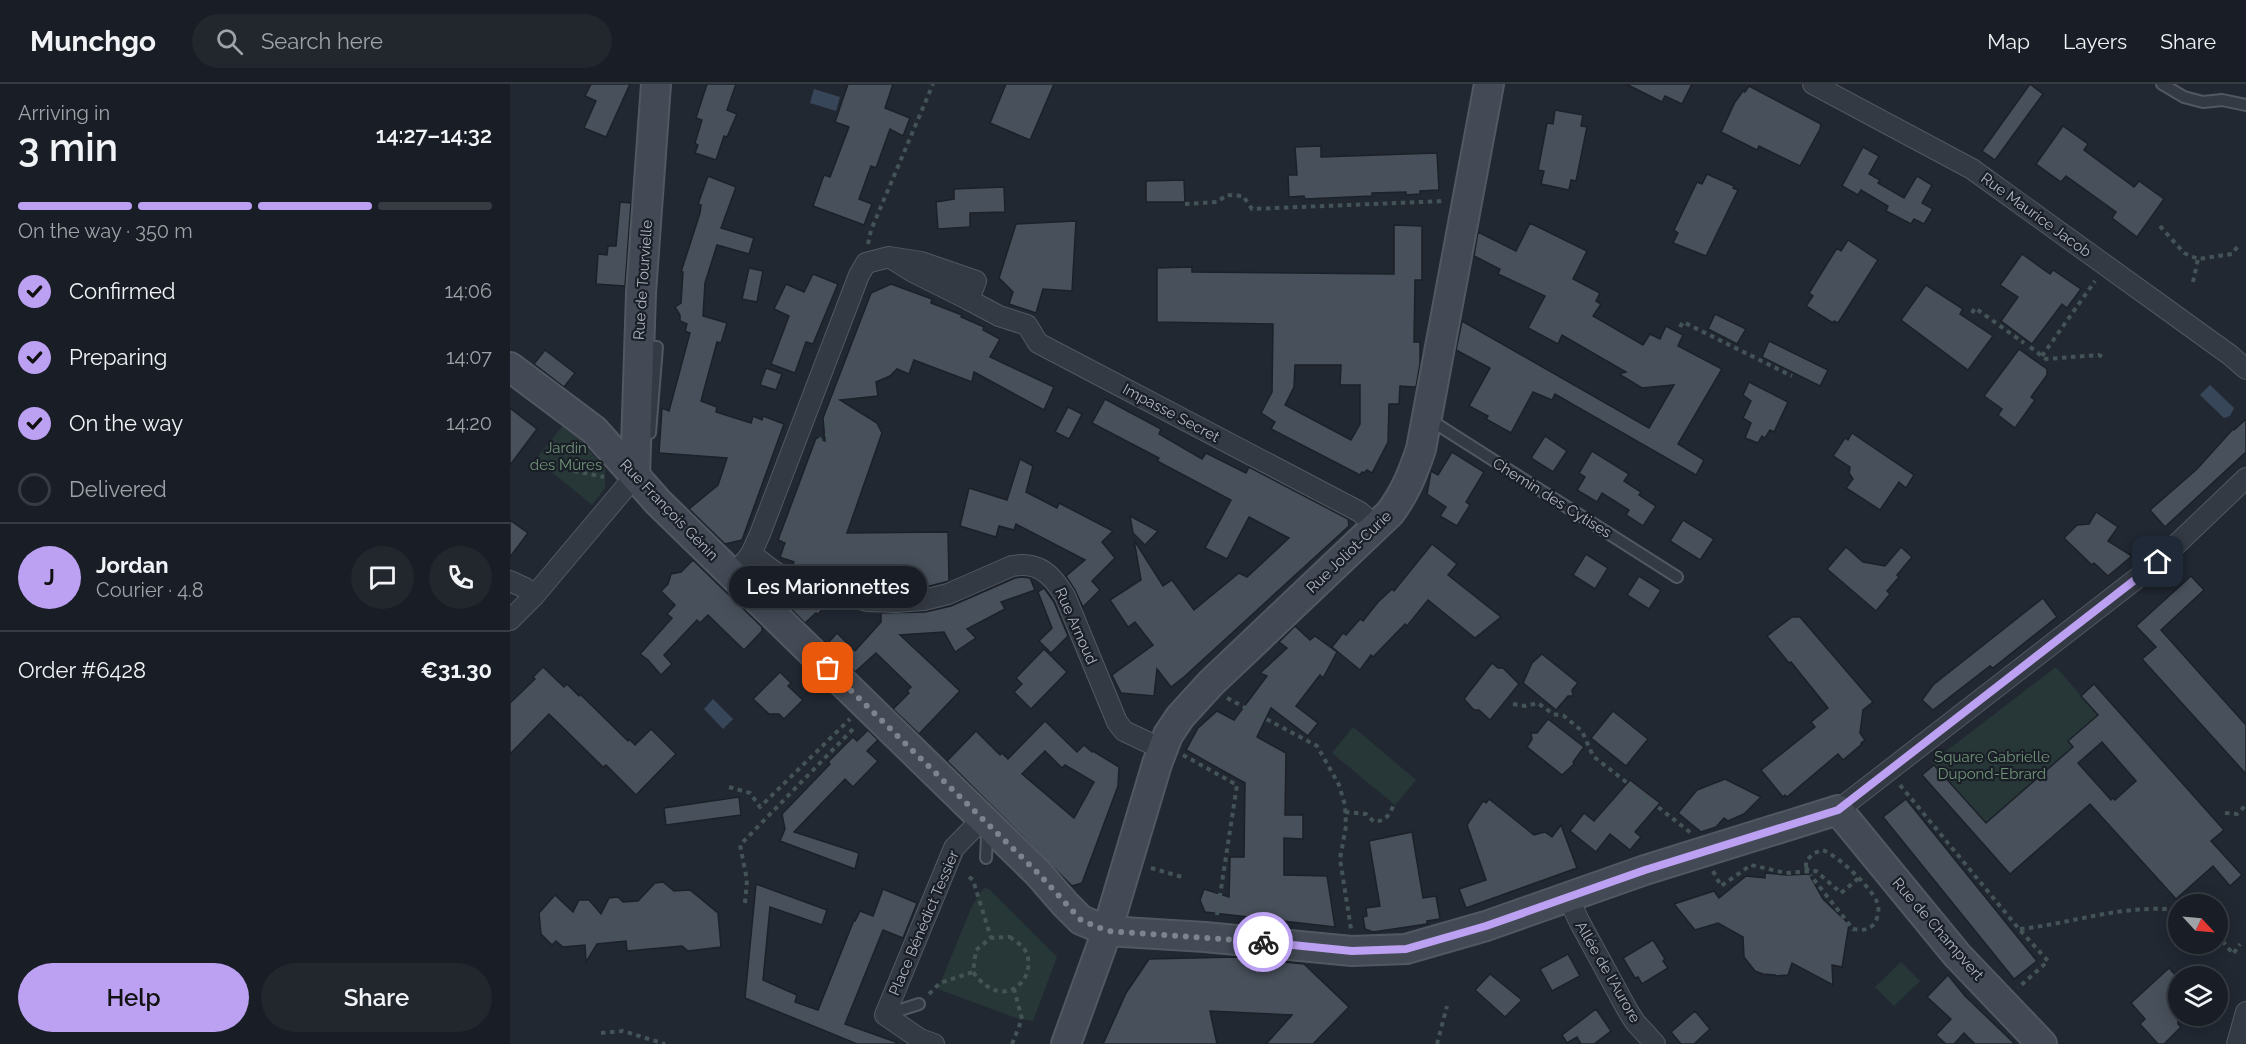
<!DOCTYPE html>
<meta charset="utf-8">
<style>
body{margin:0;font-family:Raleway,sans-serif;background:#22272e;color:#f1f3f6;height:100vh;display:flex;flex-direction:column;font-size:22px;white-space:nowrap}
*{box-sizing:border-box;margin:0}
p{font-size:20px;color:#9fa2a7}
.icon{flex:none;width:33px;height:33px;fill:none;stroke:currentColor;stroke-width:2;stroke-linecap:round;stroke-linejoin:round}
.map{position:relative;flex:1;overflow:hidden}
.side{display:flex;flex-direction:column;background:#191e26;width:510px}
.side>*{flex:none}
.needle{width:39px;rotate:116deg}
.controls{position:absolute;left:1658px;top:810px;display:grid;gap:12px}
.controls a{display:grid;place-items:center;width:60px;height:60px;border-radius:50%;background:#191e26;box-shadow:0 3px 15px #0003,0 0 0 2px #373c43;font-size:30px}
.pin{position:absolute;display:grid;place-items:center;width:51px;height:51px;color:#fff;margin:-26px;border-radius:12px;box-shadow:0 3px 9px #0006}
.courier{position:absolute;display:grid;place-items:center;width:60px;height:60px;margin:-30px;border:4px solid #bca0f2;border-radius:50%;background:#fff;color:#222;box-shadow:0 2px 8px #0007}
.bubble{position:absolute;height:42px;border-radius:21px;background:#191e26;box-shadow:0 3px 15px #0003,0 0 0 2px #373c43;font-size:20px;font-weight:600;line-height:42px;text-align:center}
.head em{font-style:normal;font-weight:600}
.head div{display:flex;flex-direction:column-reverse}
.head{display:flex;align-items:center;justify-content:space-between;height:102px;padding:0 18px}
h1{font-size:39px;font-weight:600;line-height:45px}
.bar{display:grid;grid-template-columns:repeat(4,1fr);gap:9px 6px;align-content:center;height:72px;padding:0 18px}
.bar i{height:8px;border-radius:4px;background:#373c43}
.bar .current{background:#bca0f2}
.bar p{grid-column:span 4}
.line{display:flex;align-items:center;gap:15px;padding:0 18px;border-top:2px solid #373c43}
.line div{flex:1}
.round{display:grid;place-items:center;flex:none;width:63px;height:63px;border-radius:32px;background:#22272e}
ol{padding:0 18px;list-style:none}
li{display:flex;align-items:center;gap:18px;height:66px}
li p{margin-inline-start:auto}
li .icon{padding:6px;border-radius:50%;background:#bca0f2;color:#111;stroke-width:4}
li:last-child{color:#9fa2a7}
li i{width:33px;height:33px;border:3px solid #373c43;border-radius:50%}
.primary-button{display:flex;gap:12px;margin-top:auto;padding:12px 18px}
.primary-button a{flex:1;height:69px;border-radius:36px;background:#bca0f2;color:#111;font-size:24px;font-weight:600;line-height:69px;text-align:center}
.primary-button a+a{background:#22272e;color:#f1f3f6}
header{display:flex;align-items:center;gap:36px;box-sizing:border-box;height:84px;padding:0 30px;background:#191e26;border-bottom:2px solid #373c43}
header strong{font-size:28px}
nav{display:flex;gap:33px;margin-inline-start:auto;font-size:21px}
.search{width:420px;height:54px;background:#22272e;display:flex;align-items:center;gap:15px;box-sizing:border-box;padding:0 21px;border-radius:33px;color:#9fa2a7;font-size:22px}
main{display:flex;flex:1;min-height:0}
.map>svg:first-child{display:block}
.green{fill:#273737}
.water{fill:#38465a}
.building{fill:#48505b;stroke:#1c2129;stroke-width:1.5;fill-rule:evenodd}
.lines{fill:none;stroke-linecap:round;stroke-linejoin:round}
.lane-casing{stroke:#525861;stroke-width:14}
.street-casing{stroke:#525861;stroke-width:22}
.secondary-casing{stroke:#525861;stroke-width:32}
.path{stroke:#445355;stroke-width:4;stroke-dasharray:4.5 4.5;stroke-linecap:butt}
.lane{stroke:#343a43;stroke-width:10}
.street{stroke:#343a43;stroke-width:20}
.secondary{stroke:#434a55;stroke-width:28}
.path-bridge{stroke:#445355;stroke-width:4;stroke-dasharray:4.5 4.5;stroke-linecap:butt}
.done{stroke:#7d848e;stroke-width:6;stroke-dasharray:0 10.8}
.route{stroke:#bca0f2;stroke-width:8}
.labels{text-anchor:middle;dominant-baseline:central;stroke-width:4.5;stroke-linejoin:round;paint-order:stroke}
.street-label{font-size:15px;fill:#aeb5c0;stroke:#1a1f27}
.park-label{font-size:15px;fill:#709378;stroke:#1a1f27}
</style>
<header>
<strong>Munchgo</strong>
<div class="search"><svg class="icon" aria-label="search" viewBox="0 0 24 24"><circle cx="10" cy="10" r="6"/><path d="M15 15l6 6"/></svg>Search here</div>
<nav><a>Map</a><a>Layers</a><a>Share</a></nav>
</header>
<main>
<section class="side">
<div class="head"><div><h1>3 min</h1><p>Arriving in</p></div><em>14:27–14:32</em></div>
<div class="bar"><i class="current"></i><i class="current"></i><i class="current"></i><i></i><p>On the way · 350 m</p></div>
<ol>
<li><svg class="icon" aria-label="check" viewBox="0 0 24 24"><path d="M5 12l5 5 9-10"/></svg>Confirmed<p>14:06</p></li>
<li><svg class="icon" aria-label="check" viewBox="0 0 24 24"><path d="M5 12l5 5 9-10"/></svg>Preparing<p>14:07</p></li>
<li><svg class="icon" aria-label="check" viewBox="0 0 24 24"><path d="M5 12l5 5 9-10"/></svg>On the way<p>14:20</p></li>
<li><i></i>Delivered</li>
</ol>
<div class="line" style="height:108px"><b class="round" style="background:#bca0f2;color:#111">J</b><div><b>Jordan</b><p>Courier · 4.8</p></div><a class="round"><svg class="icon" aria-label="chat" viewBox="0 0 24 24"><path d="M4 5h16v11H9l-5 4z"/></svg></a><a class="round"><svg class="icon" aria-label="phone" viewBox="0 0 24 24"><path d="M5 4h4l2 5-3 2q2 4 5 5l2-3 5 2v4C11 20 4 13 5 4z"/></svg></a></div>
<div class="line" style="height:78px"><div>Order #6428</div><b>€31.30</b></div>
<div class="primary-button"><a>Help</a><a>Share</a></div>
</section>
<div class="map">
<svg width="1736" height="960" viewBox="0 0 1736 960">
<rect width="100%" height="100%" fill="#212832"/>
<g class="green">
<path d="M55,339L95,384V404L82,421L26,375Z"/>
<path d="M1546,583L1588,631L1558,657L1563,663L1476,739L1422,678Z"/>
<path d="M843,643L906,696L885,721L822,669Z"/>
<path d="M474,804L479,805L547,873L523,937L506,934L428,905L462,822Z"/>
<path d="M1391,878L1410,897L1384,922L1365,903Z"/>
</g>
<g class="water">
<path d="M304,5L330,13L326,27L300,19Z"/>
<path d="M1700,301L1724,324L1720,332L1714,334L1690,311Z"/>
<path d="M203,615L223,635L213,645L194,625Z"/>
</g>
<g class="building">
<path d="M81,0H120L96,53L74,44L86,17L75,12Z"/>
<path d="M197,0H226L217,26L227,30L217,53L214,52L206,76L185,69L188,61L185,59L192,36L186,34Z"/>
<path d="M338,0H383L375,24L400,34L393,52L380,45L366,84L361,82L349,115L362,120L354,141L303,122L314,91L320,93L339,43L325,38Z"/>
<path d="M496,0H544L520,56L480,39Z"/>
<path d="M1116,0H1182L1172,20L1155,12L1152,18Z"/>
<path d="M1520,0L1533,10L1485,76L1472,67Z"/>
<path d="M1239,2L1311,40L1310,45L1290,82L1249,62L1247,66L1211,48L1225,18L1233,7L1235,8Z"/>
<path d="M1045,26L1073,31L1071,42L1077,43L1066,97L1061,96L1059,106L1031,100L1034,87L1028,86L1037,39L1043,40Z"/>
<path d="M1553,42L1578,60L1574,66L1624,103L1629,97L1654,115L1627,153L1602,134L1606,128L1556,92L1551,98L1526,80Z"/>
<path d="M811,62V73L927,69L929,106L910,107V110L896,111V108L862,109V112L795,115L794,112L779,113L778,91H787L785,63Z"/>
<path d="M1353,63L1369,72L1359,90L1370,96L1368,99L1394,114L1407,92L1422,101L1412,119L1423,125L1414,140L1404,135L1401,140L1376,127L1378,122L1351,106L1348,111L1332,102Z"/>
<path d="M1197,90L1224,102L1223,104L1228,106L1196,172L1163,159L1168,149L1164,146L1187,98L1192,100Z"/>
<path d="M198,92L226,103L211,144L244,154L239,170L207,161L195,199L193,232L217,239L211,259L207,258L191,317L207,323L206,328L241,339L243,332L252,336L253,332L274,340L232,456L215,460L179,425L208,401L217,374L149,369L152,324L159,327L180,249L175,247L177,240L170,237V231L165,223L171,219L173,188H171L190,129L191,121L188,120Z"/>
<path d="M674,96L675,118H636V97Z"/>
<path d="M494,103L495,128L460,129V143L428,145L426,118L444,115V105Z"/>
<path d="M110,118L121,119L115,202L86,200L88,170L97,171L98,162H106Z"/>
<path d="M566,137L562,207L533,205L526,229L499,220L503,208L489,194L506,140Z"/>
<path d="M1020,139L1077,167L1063,195L1090,209L1086,217L1091,220L1083,232L1133,261L1140,250L1150,255L1156,242L1173,251L1168,262L1212,285L1168,360L1194,376L1186,391L1045,310L1042,316L1023,308L1001,349L976,335L978,332L959,322L980,284L946,266L952,237L1139,344L1164,301L1132,304L1109,290L1116,288L1052,251L1048,260L1018,244L1035,212L988,190L990,185L964,172L968,148L1006,167Z"/>
<path d="M884,141L912,142V196H905L904,258H910V280L906,303L890,302L889,320H879L878,358L862,389L857,386L854,389L852,388L850,391L761,345L765,338L751,329L762,308L763,240L647,238V184L682,183V188L884,190ZM785,281H831L830,301H850V340L841,356L775,321L784,303Z"/>
<path d="M1338,156L1368,176L1328,239L1324,237L1323,239L1296,222L1303,212L1299,209L1327,164L1331,167Z"/>
<path d="M1512,170L1540,190L1543,186L1571,205L1557,224L1552,220L1522,260L1491,237L1508,213L1490,201Z"/>
<path d="M239,184L253,187L247,218L232,215Z"/>
<path d="M303,190L328,200L303,260L296,258L285,289L261,280L279,232L264,225L276,200L294,208Z"/>
<path d="M381,200L422,215L421,219L452,231L451,233L474,243L473,246L490,255L480,273L544,303L534,326L464,288L462,298L404,276L399,290L387,285L380,292L366,298L368,312L330,316L367,339L372,349L337,449L438,448L439,497L412,504L386,506L359,505L282,483L284,478L270,473L275,459L268,456L306,354L315,357L313,334L361,209Z"/>
<path d="M1416,201L1453,225L1450,230L1483,252L1458,286L1391,236Z"/>
<path d="M1205,230L1236,245L1227,260L1198,245Z"/>
<path d="M1259,257L1318,286L1310,302L1252,273Z"/>
<path d="M1509,265L1537,285V291L1521,313L1525,316L1505,344L1488,331L1492,325L1474,312Z"/>
<path d="M35,266L65,289L54,303L24,280Z"/>
<path d="M256,284L272,290L266,306L250,301Z"/>
<path d="M1239,298L1278,318L1264,348L1260,346L1255,354L1252,352L1248,359L1235,354L1241,339L1233,334L1241,317L1233,311Z"/>
<path d="M595,315L651,345L649,350L692,375L696,369L736,389L739,383L838,435L839,442L674,593L661,603L647,585L644,612L611,609L602,591L643,561L625,538L618,543L600,516L631,496L624,456L653,502L662,496L684,526L729,489L737,493L779,454L739,433L717,475L695,464L721,416L647,377L649,374L582,339Z"/>
<path d="M558,323L572,330L559,355L545,348Z"/>
<path d="M0,324L27,345L0,381Z"/>
<path d="M1736,335V368L1655,443L1640,426L1687,385L1723,345L1724,346Z"/>
<path d="M1342,349L1404,391L1396,404L1389,398L1370,426L1336,404L1343,395L1339,389L1340,383L1323,372L1335,354L1338,356Z"/>
<path d="M1035,352L1057,367L1043,388L1021,374Z"/>
<path d="M1082,367L1119,390L1114,397L1131,408L1129,411L1146,422L1133,442L1116,431L1119,426L1092,409L1087,418L1067,406L1075,393L1069,389Z"/>
<path d="M942,368L974,388L956,418L960,421L947,442L930,432L936,423L917,410L921,387L928,391Z"/>
<path d="M510,375L523,382L516,408L547,424L549,419L603,447L592,458L605,474L582,497L590,506L573,523L565,506L556,492L575,476L506,440L504,446L489,442L486,453L450,442L459,404L497,416Z"/>
<path d="M1586,428L1608,443L1598,457L1622,472L1598,492L1584,479L1582,481L1554,454L1567,441L1579,440Z"/>
<path d="M620,432L648,447L635,461L623,449Z"/>
<path d="M0,436L18,449L0,473Z"/>
<path d="M1173,436L1204,455L1190,476L1160,457Z"/>
<path d="M922,460L947,480L938,491L991,533L965,554L918,516L897,542L895,540L863,573L861,571L850,586L822,563L833,549L836,551L850,535L853,537L868,518L882,505L884,507Z"/>
<path d="M1336,463L1353,478L1375,482L1391,463L1402,473L1387,491L1389,493L1377,507L1380,510L1366,527L1317,485Z"/>
<path d="M1076,470L1098,484L1085,505L1063,491Z"/>
<path d="M183,476L252,543V547L234,566L198,531L190,539L187,536L154,571L162,580L151,591L138,576L130,570L162,534L157,530L165,521L151,507L158,500L161,490L171,488Z"/>
<path d="M1129,492L1151,506L1139,525L1117,511Z"/>
<path d="M1681,492L1694,506L1651,546L1736,641V690L1632,575L1646,563L1626,542Z"/>
<path d="M512,493L520,494L525,506L491,518L495,525L457,545L466,554L445,568L434,548L390,551L450,607L409,650L383,625L399,609L397,607L401,603L366,569L345,588L317,560L327,549L345,567L371,538V529L415,528L441,522L505,494Z"/>
<path d="M534,504L544,518L558,552L541,569L529,557L542,544L528,508Z"/>
<path d="M278,507L319,519L307,531L306,529L295,539L270,514Z"/>
<path d="M1533,514L1547,533L1483,584L1480,582L1423,626L1412,616L1423,601Z"/>
<path d="M1282,533H1290L1363,618L1353,626L1350,649L1355,656L1351,659L1352,660L1333,676L1328,670L1277,713L1275,711L1273,713L1251,686L1305,643L1301,638L1318,624L1281,578L1279,579L1257,552Z"/>
<path d="M785,542L800,556L805,552L827,568L813,594L810,591L786,622L808,639L798,652L761,624L747,653L776,669L775,731H793V755L774,754V791L817,792L825,843L695,828L690,816L694,805L719,813L720,773H734L735,699L676,666L688,644L707,627L724,636L757,592L750,589L777,564L769,558Z"/>
<path d="M534,565L557,588L521,625L504,608L512,600L506,594Z"/>
<path d="M1032,570L1068,599L1062,606L1063,612H1058L1046,626L1013,599L1022,579Z"/>
<path d="M982,579L988,584H993L1009,600L980,636L969,626H964L954,615Z"/>
<path d="M33,583L54,603L57,600L69,612L70,610L118,657L119,655L125,661L141,645L166,670L126,711L96,681L93,683L39,630L0,670V619L25,595L23,593Z"/>
<path d="M270,588L281,599L278,602L293,616L274,635L269,630H259L243,615Z"/>
<path d="M1584,600L1714,746L1701,757L1732,791L1720,802L1703,782L1666,815L1580,720L1500,790L1412,691L1424,681L1476,739L1563,663L1558,657L1588,631L1571,612ZM1592,658L1626,697L1605,716L1603,714L1601,716L1568,679Z"/>
<path d="M1103,627L1138,655L1116,682L1081,654Z"/>
<path d="M1038,635L1074,663L1063,678L1064,680L1052,691L1017,663L1022,655L1021,649H1027Z"/>
<path d="M535,637L567,668L574,661L582,668L583,667L609,683L608,702L572,799L562,802L437,677L466,647L490,671L492,669L498,675ZM535,667L552,684L555,681L584,698L564,734L512,690Z"/>
<path d="M358,646L368,656L357,667L368,677L343,703L335,695L284,748L349,769L345,785L270,757L275,745L272,730L320,680L318,678L343,653L347,657Z"/>
<path d="M1215,695L1251,713L1234,730L1218,737L1214,734L1206,743L1191,748L1168,729L1187,706Z"/>
<path d="M1120,696L1150,719L1125,748L1131,753L1120,766L1100,750L1086,768L1060,747L1074,729L1084,737Z"/>
<path d="M229,713L231,731L156,741L154,724Z"/>
<path d="M979,715L1024,751L1035,748L1042,753L1051,741L1067,784L956,824L949,805L976,796L957,741L973,717L976,719Z"/>
<path d="M1396,715L1527,877L1504,895L1373,733Z"/>
<path d="M902,748L913,814L926,812L930,835L917,837V840L863,848L855,845L853,833L857,832L856,824L870,822L859,757Z"/>
<path d="M1255,789L1277,791L1299,790L1313,815L1339,840L1332,883L1322,881L1323,901L1282,879L1278,891L1265,892V891L1253,890L1245,887L1234,873L1233,853L1208,839L1185,846L1164,820L1204,807L1209,814L1236,792L1255,794Z"/>
<path d="M153,798L164,807L180,806L208,829L211,863L178,867L172,862L117,867L116,857L87,860L76,878L75,861L53,863L46,857L42,861L31,850L29,829L45,811L63,828L69,816H79L91,830L99,814L108,813L113,818L128,817L145,799Z"/>
<path d="M246,800L317,826L312,841L260,823L253,896L287,911L285,918L308,926L344,836L345,837L350,827L363,832L373,805L407,819L393,854L373,846L335,940L386,958V960H347L235,914Z"/>
<path d="M1143,856L1155,875L1153,877L1158,884L1132,900L1128,893L1125,894L1113,874Z"/>
<path d="M1058,870L1070,892L1042,907L1030,885Z"/>
<path d="M726,873L794,880L839,923L803,960H756L782,931L700,927L707,960H593L616,909L639,875Z"/>
<path d="M1659,884L1668,894V940L1671,943L1654,960H1648L1630,940L1635,935L1621,919Z"/>
<path d="M980,890L1012,916L995,933L965,906Z"/>
<path d="M1438,891L1455,912L1505,960H1465L1454,949L1444,960H1436L1426,951L1441,935L1417,913Z"/>
<path d="M1086,925L1101,947L1084,960H1071L1067,953L1057,959L1052,951Z"/>
<path d="M1185,927L1200,945L1184,960H1171L1161,948Z"/>
</g>
<g class="lines">
<g class="lane-casing">
<g id="lane">
<path d="M1652,0L1674,13L1693,18L1712,16L1736,21"/>
<path d="M132,262L147,263L140,349"/>
<path d="M918,340L928,341L1167,493"/>
<path d="M476,774L477,752L482,747"/>
<path d="M375,931L409,920"/>
</g>
</g>
<g class="street-casing">
<g id="street">
<path d="M1303,0L1462,85L1720,271L1736,285"/>
<path d="M459,216L489,232L517,241L528,259L850,428L866,443"/>
<path d="M241,470C253,478 261,487 274,493"/>
<path d="M223,492L241,470L250,450L349,191L356,179L379,173L411,178L466,197L459,216L403,188L379,173"/>
<path d="M0,497L15,504L24,512"/>
<path d="M250,518L274,493L357,517L386,518L414,516L438,510L502,482C529,477 542,491 555,512L607,638L614,647L652,665"/>
<path d="M0,536L24,512L125,392"/>
<path d="M1328,726L1648,478L1736,394"/>
<path d="M1058,813L1069,837L1118,927L1125,938L1145,960"/>
<path d="M424,960L410,955L375,931L444,764L472,735"/>
<path d="M1727,960L1736,928"/>
</g>
</g>
<g class="secondary-casing">
<g id="secondary">
<path d="M0,283L84,346L148,418L528,789L555,820L571,836L597,847L695,853L842,867L896,865L976,842L1135,786L1328,726L1447,871L1532,960"/>
<path d="M125,392L131,209L146,0"/>
<path d="M556,960L597,847L647,680L658,651L670,633L701,599L880,429C895,409 903,389 911,365L979,0"/>
</g>
</g>
<g class="path">
<path d="M675,120L707,118L717,111L733,112L742,125L935,117"/>
<path d="M1650,142L1674,169L1688,175L1722,170L1728,162"/>
<path d="M358,160L361,146L423,0"/>
<path d="M1683,198L1688,175"/>
<path d="M1462,229L1465,224L1514,259"/>
<path d="M1170,243L1173,238L1282,292"/>
<path d="M1520,263L1536,275L1589,271L1596,275"/>
<path d="M1532,272L1585,197"/>
<path d="M308,357L317,351L319,340L318,328"/>
<path d="M64,387L94,393"/>
<path d="M273,473L278,468L273,448"/>
<path d="M717,614L807,662L819,683L829,701L835,721L836,742L830,775L841,845"/>
<path d="M1003,620L1015,622L1028,619L1043,630L1054,632L1072,647L1083,672L1181,749"/>
<path d="M673,671L727,701L707,831"/>
<path d="M1390,701L1509,845L1538,877L1508,904"/>
<path d="M219,703L240,709L250,723L340,635"/>
<path d="M835,728L856,730L864,738C875,737 880,731 884,720"/>
<path d="M1715,729L1727,730L1736,721"/>
<path d="M1296,783V777L1304,769L1313,766C1328,772 1361,803 1367,818C1370,825 1368,834 1364,840C1358,847 1351,846 1343,845L1301,792"/>
<path d="M641,784L672,793"/>
<path d="M1203,787L1211,802L1241,781L1276,789L1306,787L1331,809L1350,793"/>
<path d="M459,793L463,796L481,854"/>
<path d="M235,819L237,796L230,761L345,643"/>
<path d="M1510,845C1565,839 1612,820 1668,826"/>
<path d="M1707,850L1723,870L1730,860"/>
<path d="M500,853C504,856 508,859 512,862C534,887 496,934 463,888L466,866L481,854Z"/>
<path d="M419,910L430,899L463,888"/>
<path d="M91,949L113,947L155,960"/>
<path d="M502,960L512,935L504,905"/>
<path d="M927,960L937,922"/>
</g>
<use href="#lane" class="lane"/>
<use href="#street" class="street"/>
<use href="#secondary" class="secondary"/>
<path class="path-bridge" d="M1296,783L1301,792"/>
</g>
<g class="lines">
<path class="done" d="M318,584L528,789L571,836L597,847L753,858"/>
<path class="route" d="M753,858L842,867L896,865L976,842L1135,786L1328,726L1648,478"/>
</g>
<g class="labels">
<g class="street-label">
<text transform="translate(1526 131) rotate(36)">Rue Maurice Jacob</text>
<text transform="translate(133 196) rotate(-86)">Rue de Tourvielle</text>
<text transform="translate(661 329) rotate(28)">Impasse Secret</text>
<text transform="translate(1042 414) rotate(32)">Chemin des Cytises</text>
<text transform="translate(159 426) rotate(46)">Rue François Génin</text>
<text transform="translate(839 468) rotate(-44)">Rue Joliot-Curie</text>
<text transform="translate(566 542) rotate(66)">Rue Arnoud</text>
<text transform="translate(414 839) rotate(-67)">Place Bénédict Tessier</text>
<text transform="translate(1428 845) rotate(49)">Rue de Champvert</text>
<text transform="translate(1098 888) rotate(60)">Allée de l'Aurore</text>
</g>
<g class="park-label">
<text x="56" y="364">Jardin<tspan x="56" dy="17">des Mûres</tspan></text>
<text x="1482" y="673">Square Gabrielle<tspan x="1482" dy="17">Dupond-Ebrard</tspan></text>
</g>
</g>
</svg>
<div class="controls">
<a><svg class="needle" viewBox="-14 -14 28 28"><path d="M0-13l5 13h-10z" fill="#e53935"/><path d="M0 13l5-13h-10z" fill="#9fa2a7"/></svg></a>
<a><svg class="icon" aria-label="layers" viewBox="0 0 24 24"><path d="M12 4l9 5-9 5-9-5zM3 14l9 5 9-5"/></svg></a>
</div>
<div class="pin" style="left:318px;top:584px;background:#ea580c"><svg class="icon" aria-label="bag" viewBox="0 0 24 24"><path d="M5 8h14l-1 12H6zM9 8a3 3 0 0 1 6 0"/></svg></div>
<div class="pin" style="left:1648px;top:478px;background:#1f2937"><svg class="icon" aria-label="home" viewBox="0 0 24 24"><path d="M3 11l9-7 9 7M6 9v11h12V9"/></svg></div>
<div class="courier" style="left:753px;top:858px"><svg class="icon" aria-label="bike" viewBox="0 0 24 24"><circle cx="6" cy="16" r="4"/><circle cx="18" cy="16" r="4"/><path d="M6 16l4-8h5l3 8M10 8l3 8H6M13 5h3"/></svg></div>
<div class="bubble" style="left:219px;top:482px;width:198px">Les Marionnettes</div>
</div>
</main>
